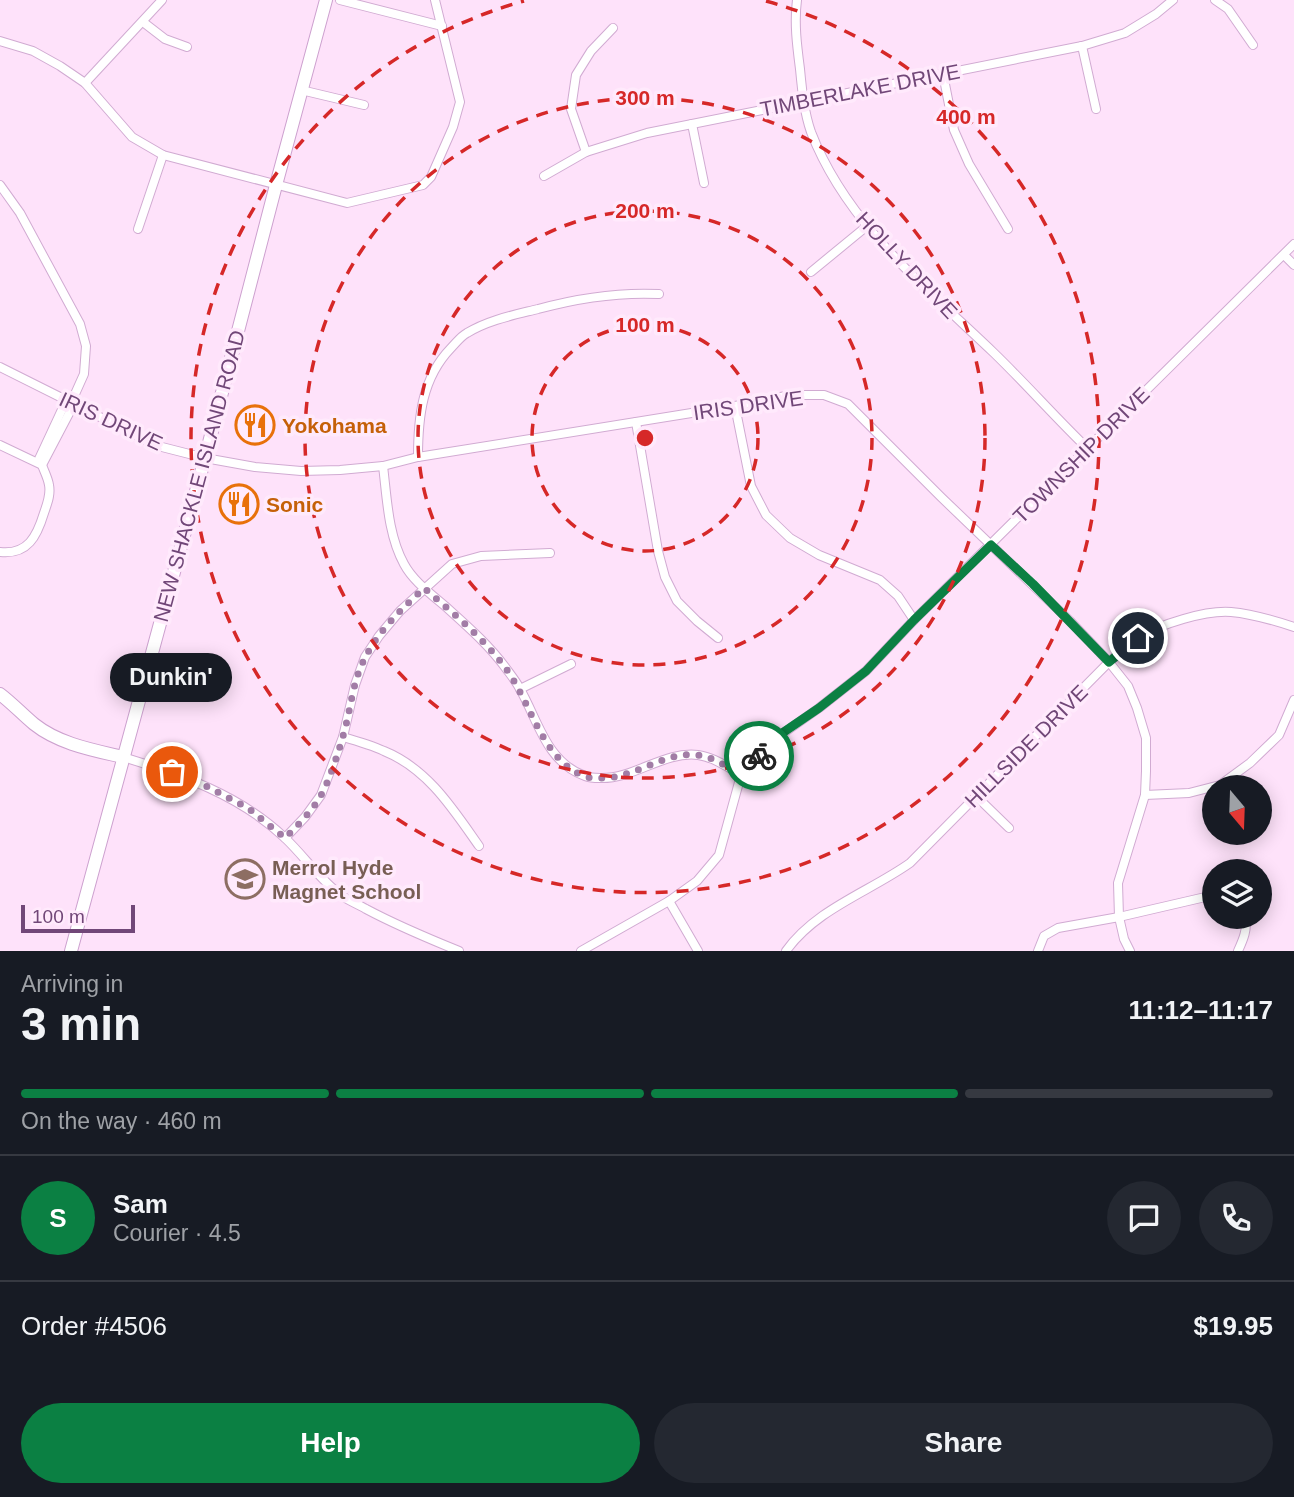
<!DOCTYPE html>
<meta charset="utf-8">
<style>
body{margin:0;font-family:Arial,sans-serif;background:#242831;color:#f1f3f6;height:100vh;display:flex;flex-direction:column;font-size:26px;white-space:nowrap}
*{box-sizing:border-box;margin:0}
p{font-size:23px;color:#9ea1a6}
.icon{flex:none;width:38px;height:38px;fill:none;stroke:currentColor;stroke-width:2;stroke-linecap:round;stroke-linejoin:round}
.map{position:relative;height:951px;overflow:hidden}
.sheet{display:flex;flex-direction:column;background:#171b24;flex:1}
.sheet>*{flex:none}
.needle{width:46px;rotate:161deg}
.controls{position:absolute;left:1202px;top:775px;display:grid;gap:14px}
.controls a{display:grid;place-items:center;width:70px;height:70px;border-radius:50%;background:#171b24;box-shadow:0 4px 18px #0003;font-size:35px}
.scale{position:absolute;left:21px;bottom:18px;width:114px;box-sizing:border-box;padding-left:7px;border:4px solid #714778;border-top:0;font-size:19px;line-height:24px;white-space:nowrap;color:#714778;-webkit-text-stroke:5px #ffeafc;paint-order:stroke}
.pin{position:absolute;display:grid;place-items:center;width:60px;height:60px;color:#fff;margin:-30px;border:4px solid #fff;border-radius:50%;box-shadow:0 2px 7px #0007}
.courier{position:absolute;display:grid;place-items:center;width:70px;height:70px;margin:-35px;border:5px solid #0b8043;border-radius:50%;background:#fff;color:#222;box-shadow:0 2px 9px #0007}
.bubble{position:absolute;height:49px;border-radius:24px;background:#171b24;box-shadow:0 4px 18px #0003;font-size:23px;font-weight:700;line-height:49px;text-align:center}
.summary em{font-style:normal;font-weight:700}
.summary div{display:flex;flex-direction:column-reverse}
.summary{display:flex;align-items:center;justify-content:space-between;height:119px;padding:0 21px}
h1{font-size:46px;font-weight:700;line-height:52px}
.bar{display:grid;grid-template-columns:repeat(4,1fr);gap:10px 7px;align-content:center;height:84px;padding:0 21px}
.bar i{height:9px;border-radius:5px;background:#363941}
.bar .current{background:#0b8043}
.bar p{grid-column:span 4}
.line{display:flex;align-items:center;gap:18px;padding:0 21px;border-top:2px solid #363941}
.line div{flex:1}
.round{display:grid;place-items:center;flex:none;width:74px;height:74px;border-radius:37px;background:#242831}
.action{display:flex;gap:14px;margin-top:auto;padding:14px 21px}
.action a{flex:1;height:80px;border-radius:42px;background:#0b8043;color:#fff;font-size:28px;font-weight:700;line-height:80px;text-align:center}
.action a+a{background:#242831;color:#f1f3f6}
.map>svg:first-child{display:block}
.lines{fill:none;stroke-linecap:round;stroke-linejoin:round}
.street-casing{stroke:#d1abd2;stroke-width:10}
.secondary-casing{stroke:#cda1cf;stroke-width:14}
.street{stroke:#fff;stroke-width:8}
.secondary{stroke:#fff;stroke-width:12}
.done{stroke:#a27da6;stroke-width:7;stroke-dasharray:0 12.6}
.route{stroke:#0b8043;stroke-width:9}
.ring{fill:none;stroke:#d62828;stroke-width:3.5;stroke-dasharray:12 9}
.labels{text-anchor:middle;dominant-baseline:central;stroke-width:7;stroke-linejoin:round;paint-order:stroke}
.street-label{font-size:21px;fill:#714778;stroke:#ffeafc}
.food-label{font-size:21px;font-weight:bold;fill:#c56008;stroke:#ffeafc;text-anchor:start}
.education-label{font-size:21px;font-weight:bold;fill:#785e54;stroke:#ffeafc;text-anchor:start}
.centre{fill:#d62828;stroke:#ffeafc;stroke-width:3.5}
.ring-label{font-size:21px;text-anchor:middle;font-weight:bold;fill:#d62828;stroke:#ffeafc;stroke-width:7;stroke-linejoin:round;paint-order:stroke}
</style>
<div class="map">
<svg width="1294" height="951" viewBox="0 0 1294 951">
<rect width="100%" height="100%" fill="#fee2fa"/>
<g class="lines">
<g class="street-casing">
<g id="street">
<path d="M340,0L442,26"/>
<path d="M797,0C794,23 797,46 800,69C802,90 804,112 811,132C846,223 925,287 994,353C1026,384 1055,417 1087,448"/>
<path d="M1215,0L1228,9L1253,45"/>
<path d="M143,22L165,39L187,47"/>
<path d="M0,41L33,51L60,66L85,83L132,137L163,155L347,203L423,185L431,177L453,127L460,102L435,0"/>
<path d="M1082,46L1096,109"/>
<path d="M943,74L954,130L969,164L1008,229"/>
<path d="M85,83L162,0"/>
<path d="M301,90L364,105"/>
<path d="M692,124L704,183"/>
<path d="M586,152L571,109L576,75L591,51L613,28"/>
<path d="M544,176L586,152L647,133L1082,46L1125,33L1156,14L1173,0"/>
<path d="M0,185L20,213L80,324L86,346L84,374L71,403"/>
<path d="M138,229L163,155"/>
<path d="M1284,255L1294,265"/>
<path d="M811,272L867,226"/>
<path d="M0,367L158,446L205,458L255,467L301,471L340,470L383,466L418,457L735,406L791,395H824L848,404L941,497L1070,621L1109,662L1128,686L1137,708L1146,738V771L1145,795L1118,883L1119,917L1124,939L1130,951"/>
<path d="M735,406L751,486L766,515L790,538L819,555L880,580L898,596L914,620"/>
<path d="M636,422L658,551L665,577L677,601L697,621L718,638"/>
<path d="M0,445L42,465C44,471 48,478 49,485C51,495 47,504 44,513C37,536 28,555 0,552"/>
<path d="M418,457C418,417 422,378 451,348C456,343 461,336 467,333C488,320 514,315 538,309C578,298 617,292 659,294"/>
<path d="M39,459L66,401"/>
<path d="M42,465L74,404"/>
<path d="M383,466C387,498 388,535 404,564C413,581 431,594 445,606C466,625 488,644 505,667C510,674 516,681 520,689C538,720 546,762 585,776C590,778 595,778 600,778C635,779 663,751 698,755C713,757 728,767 741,775"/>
<path d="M520,689L571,664"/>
<path d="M343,737C357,741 371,745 384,751C428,769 453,809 479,846"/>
<path d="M123,757C182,775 240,795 285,838C305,857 320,880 342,896C349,901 358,904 366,909C396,925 427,938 459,951"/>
<path d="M1145,795L1189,793L1220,785L1250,763L1279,735L1294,700"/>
<path d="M977,797L1009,828"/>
<path d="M285,838L305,817L321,795L343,737L355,685L365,657L379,636L400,611L452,564L481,556L550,553"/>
<path d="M669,901L698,951"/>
<path d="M581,951L669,901L697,881L719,855L741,775L775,739L819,708L866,671L914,620L1294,244"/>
<path d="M786,951C816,909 869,892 910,863L1109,662C1119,654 1128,644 1138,638C1160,624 1206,610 1231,612C1253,614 1273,620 1294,627"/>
<path d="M1038,951L1044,936L1058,928L1119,917L1214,895"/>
<path d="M1238,951C1243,940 1248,929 1245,917"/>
</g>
</g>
<g class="secondary-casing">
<g id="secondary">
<path d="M0,694C12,703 22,714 34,724C59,744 93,750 123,757"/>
<path d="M71,951L205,458L276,185L326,0"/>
</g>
</g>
<use href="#street" class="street"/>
<use href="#secondary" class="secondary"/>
</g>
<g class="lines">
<path class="done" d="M172,772L202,784L248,808L285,838C298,825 311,812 320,797C328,784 339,751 343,736C351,710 352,682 365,658C378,631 403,608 424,588C452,612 482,637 504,666C531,701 541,759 584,776C589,778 595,778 600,778C635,779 663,751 698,755C713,757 728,767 741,775L759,756"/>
<path class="route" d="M759,756L775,738L819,708L866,671L914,620L991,545L1033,584L1109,662L1138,638"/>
</g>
<g class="ring">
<circle cx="645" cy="438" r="113"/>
<circle cx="645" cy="438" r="227"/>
<circle cx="645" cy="438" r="340"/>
<path d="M766 1A454 454 0 1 1 524 1"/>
</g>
<defs>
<g id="restaurant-ring" transform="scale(2.0125)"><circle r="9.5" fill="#ffeafc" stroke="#e8710a" stroke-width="1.5"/><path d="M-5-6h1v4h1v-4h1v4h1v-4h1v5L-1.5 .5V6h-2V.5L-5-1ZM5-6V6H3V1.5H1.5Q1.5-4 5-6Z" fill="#e8710a"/></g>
<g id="school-ring" transform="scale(2.0125)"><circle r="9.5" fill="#ffeafc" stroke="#8d6e63" stroke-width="1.5"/><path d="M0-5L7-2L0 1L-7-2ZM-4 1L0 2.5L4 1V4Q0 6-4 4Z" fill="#8d6e63"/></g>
</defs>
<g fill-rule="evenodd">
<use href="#restaurant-ring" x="255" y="425"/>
<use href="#restaurant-ring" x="239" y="504"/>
<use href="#school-ring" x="245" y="879"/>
</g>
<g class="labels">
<g class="street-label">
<text transform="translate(860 90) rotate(-11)">TIMBERLAKE DRIVE</text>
<text transform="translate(907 265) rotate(47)">HOLLY DRIVE</text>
<text transform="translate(748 405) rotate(-8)">IRIS DRIVE</text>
<text transform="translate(111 421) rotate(25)">IRIS DRIVE</text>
<text transform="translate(1081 455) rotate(-45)">TOWNSHIP DRIVE</text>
<text transform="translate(199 476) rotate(-75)">NEW SHACKLE ISLAND ROAD</text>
<text transform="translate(1026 746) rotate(-45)">HILLSIDE DRIVE</text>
</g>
<g class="food-label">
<text x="282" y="425">Yokohama</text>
<text x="266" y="504">Sonic</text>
</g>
<g class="education-label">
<text x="272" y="867">Merrol Hyde<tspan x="272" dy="24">Magnet School</tspan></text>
</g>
</g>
<circle cx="645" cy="438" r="10" class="centre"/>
<g class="ring-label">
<text x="645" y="105">300 m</text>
<text x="966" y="124">400 m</text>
<text x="645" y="218">200 m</text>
<text x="645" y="332">100 m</text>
</g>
</svg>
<div class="controls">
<a><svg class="needle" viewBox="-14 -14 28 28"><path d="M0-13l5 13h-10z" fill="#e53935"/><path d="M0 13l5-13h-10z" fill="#9ea1a6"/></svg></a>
<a><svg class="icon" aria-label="layers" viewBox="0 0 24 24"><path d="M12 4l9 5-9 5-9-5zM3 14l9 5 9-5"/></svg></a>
</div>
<div class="scale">100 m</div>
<div class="pin" style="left:172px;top:772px;background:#ea580c"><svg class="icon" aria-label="bag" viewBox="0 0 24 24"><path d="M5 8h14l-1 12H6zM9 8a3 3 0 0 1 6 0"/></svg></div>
<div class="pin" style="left:1138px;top:638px;background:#1f2937"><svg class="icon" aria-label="home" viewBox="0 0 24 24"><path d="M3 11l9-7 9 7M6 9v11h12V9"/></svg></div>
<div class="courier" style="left:759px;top:756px"><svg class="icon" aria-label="bike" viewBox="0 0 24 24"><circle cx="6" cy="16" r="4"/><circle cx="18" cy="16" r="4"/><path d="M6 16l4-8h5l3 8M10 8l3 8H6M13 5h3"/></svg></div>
<div class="bubble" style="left:110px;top:653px;width:122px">Dunkin'</div>
</div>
<section class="sheet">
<div class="summary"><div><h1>3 min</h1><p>Arriving in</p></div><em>11:12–11:17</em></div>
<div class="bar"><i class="current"></i><i class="current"></i><i class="current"></i><i></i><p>On the way · 460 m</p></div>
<div class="line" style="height:126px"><b class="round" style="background:#0b8043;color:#fff">S</b><div><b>Sam</b><p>Courier · 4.5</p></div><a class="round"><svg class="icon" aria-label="chat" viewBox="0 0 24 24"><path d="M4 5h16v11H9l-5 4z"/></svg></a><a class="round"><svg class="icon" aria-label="phone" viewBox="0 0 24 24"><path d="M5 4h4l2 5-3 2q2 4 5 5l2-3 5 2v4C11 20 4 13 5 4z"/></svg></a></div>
<div class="line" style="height:91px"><div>Order #4506</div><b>$19.95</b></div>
<div class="action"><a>Help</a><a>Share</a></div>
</section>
